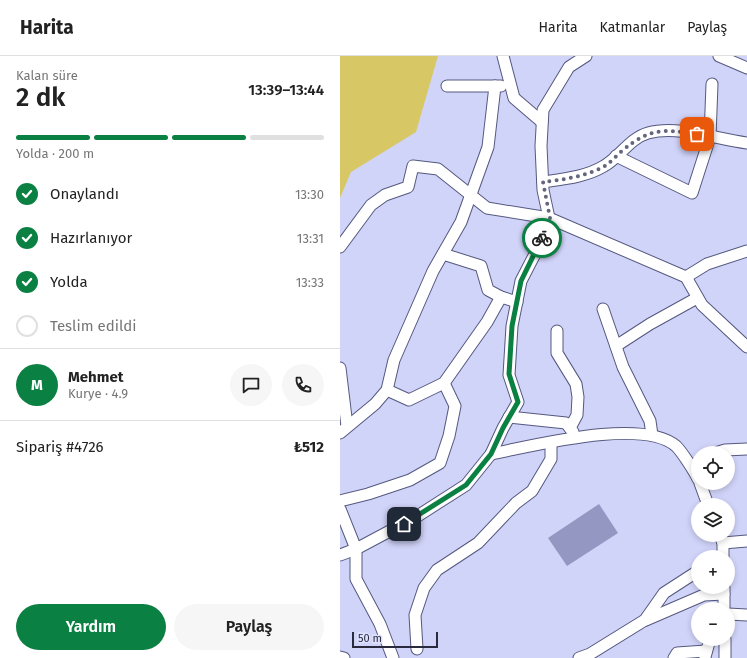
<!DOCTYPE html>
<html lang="tr">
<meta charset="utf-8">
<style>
body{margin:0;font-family:"Fira Sans",sans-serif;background:#f6f6f6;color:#222;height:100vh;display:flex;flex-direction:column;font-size:15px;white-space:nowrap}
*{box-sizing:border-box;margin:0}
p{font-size:13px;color:#767676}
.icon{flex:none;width:22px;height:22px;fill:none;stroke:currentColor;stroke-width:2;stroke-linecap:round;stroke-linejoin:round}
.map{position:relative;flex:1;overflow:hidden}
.details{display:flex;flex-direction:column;background:#fff;width:340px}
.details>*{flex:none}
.tools{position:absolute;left:351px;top:390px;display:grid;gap:8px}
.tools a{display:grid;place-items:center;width:44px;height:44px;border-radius:50%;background:#fff;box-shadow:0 2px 6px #0003;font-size:20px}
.scale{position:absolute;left:12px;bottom:10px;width:86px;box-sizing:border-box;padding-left:4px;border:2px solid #292a3c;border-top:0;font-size:11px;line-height:14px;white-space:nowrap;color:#292a3c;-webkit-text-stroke:3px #dfe2fe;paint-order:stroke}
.pin{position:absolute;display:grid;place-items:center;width:34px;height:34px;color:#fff;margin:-17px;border-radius:8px;box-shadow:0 2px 6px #0006}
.courier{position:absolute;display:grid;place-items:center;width:40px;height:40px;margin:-20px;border:3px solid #0b8043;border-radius:50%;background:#fff;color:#222;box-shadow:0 1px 5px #0007}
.summary em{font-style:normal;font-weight:600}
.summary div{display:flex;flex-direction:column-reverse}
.summary{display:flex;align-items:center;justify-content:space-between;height:68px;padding:0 16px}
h1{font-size:26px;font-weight:600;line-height:30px}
.bar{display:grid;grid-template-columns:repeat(4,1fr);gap:6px 4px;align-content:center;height:48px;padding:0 16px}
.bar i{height:5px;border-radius:3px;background:#e0e0e0}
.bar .on{background:#0b8043}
.bar p{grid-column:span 4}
.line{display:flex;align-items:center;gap:10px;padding:0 16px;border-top:1px solid #e0e0e0}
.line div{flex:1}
.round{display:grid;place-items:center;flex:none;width:42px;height:42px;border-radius:21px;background:#f6f6f6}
ol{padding:0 16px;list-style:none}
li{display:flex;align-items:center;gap:12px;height:44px}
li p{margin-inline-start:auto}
li .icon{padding:4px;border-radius:50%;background:#0b8043;color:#fff;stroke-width:4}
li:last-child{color:#767676}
li i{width:22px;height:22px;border:2px solid #e0e0e0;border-radius:50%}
.cta{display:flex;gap:8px;margin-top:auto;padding:8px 16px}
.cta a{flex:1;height:46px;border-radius:24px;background:#0b8043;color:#fff;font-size:16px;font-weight:600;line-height:46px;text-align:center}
.cta a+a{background:#f6f6f6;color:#222}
header{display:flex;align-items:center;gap:24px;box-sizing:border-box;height:56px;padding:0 20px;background:#fff;border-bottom:1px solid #e0e0e0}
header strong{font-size:19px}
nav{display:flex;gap:22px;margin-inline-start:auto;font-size:14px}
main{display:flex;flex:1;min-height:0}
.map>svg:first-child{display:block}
.green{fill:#d7c865}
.building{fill:#9397c2}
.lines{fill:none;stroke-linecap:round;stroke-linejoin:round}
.minor-casing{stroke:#55587f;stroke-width:13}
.minor{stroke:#fff;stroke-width:11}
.done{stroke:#64667e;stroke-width:4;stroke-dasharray:0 7.2}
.route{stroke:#0b8043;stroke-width:5}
</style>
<header>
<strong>Harita</strong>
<nav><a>Harita</a><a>Katmanlar</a><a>Paylaş</a></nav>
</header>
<main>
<section class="details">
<div class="summary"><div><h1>2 dk</h1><p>Kalan süre</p></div><em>13:39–13:44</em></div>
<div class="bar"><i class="on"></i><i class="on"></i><i class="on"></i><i></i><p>Yolda · 200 m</p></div>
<ol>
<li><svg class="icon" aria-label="check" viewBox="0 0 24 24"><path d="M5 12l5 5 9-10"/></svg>Onaylandı<p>13:30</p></li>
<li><svg class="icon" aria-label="check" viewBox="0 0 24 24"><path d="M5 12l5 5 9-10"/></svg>Hazırlanıyor<p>13:31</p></li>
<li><svg class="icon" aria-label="check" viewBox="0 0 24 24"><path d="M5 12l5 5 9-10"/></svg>Yolda<p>13:33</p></li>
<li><i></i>Teslim edildi</li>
</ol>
<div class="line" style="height:72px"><b class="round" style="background:#0b8043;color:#fff">M</b><div><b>Mehmet</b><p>Kurye · 4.9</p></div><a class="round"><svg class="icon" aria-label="chat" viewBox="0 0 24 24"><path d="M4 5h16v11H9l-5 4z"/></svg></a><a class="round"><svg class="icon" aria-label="phone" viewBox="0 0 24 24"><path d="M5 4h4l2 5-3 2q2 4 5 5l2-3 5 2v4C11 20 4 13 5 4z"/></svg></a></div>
<div class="line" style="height:52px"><div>Sipariş #4726</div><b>₺512</b></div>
<div class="cta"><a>Yardım</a><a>Paylaş</a></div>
</section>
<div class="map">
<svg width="407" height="602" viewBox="0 0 407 602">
<rect width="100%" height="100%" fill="#d1d4f9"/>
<path class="green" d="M0,0H98L76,76L11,116L0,142Z"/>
<path class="building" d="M259,448L278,477L227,510L208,482Z"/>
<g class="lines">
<g class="minor-casing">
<g id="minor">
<path d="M163,0L174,42L202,66"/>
<path d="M379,0L407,12"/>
<path d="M107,30H161"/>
<path d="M276,100L352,137L370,81L372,28"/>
<path d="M203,126C223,123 246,121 264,110C279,102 290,82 308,77C338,69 376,83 407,87"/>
<path d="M0,191L31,149L45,139L68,131L73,110L98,113L147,152L209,162L346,221L362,249L407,291"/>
<path d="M103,198L141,210L148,234L161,241L177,246"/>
<path d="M346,221L367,208L407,195"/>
<path d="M263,253L283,311L310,365L312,379"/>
<path d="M217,275V297L236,328L238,341L237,359L230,372"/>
<path d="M276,290L310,268L357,242"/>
<path d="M0,312L7,370"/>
<path d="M47,334L69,344L104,327L147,266L161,241"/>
<path d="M169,361L226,367L233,376"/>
<path d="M0,377L35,348L47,334L54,304L93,215L121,166L148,91L155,30"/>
<path d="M375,397L385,394L407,393"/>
<path d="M151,398C193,390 302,361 336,390C342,396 355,416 358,423"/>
<path d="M360,427L368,449"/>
<path d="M0,445L28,438L70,424L100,407L109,380L115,350L104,327"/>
<path d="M0,453L16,493V523L40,568L53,602"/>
<path d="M380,479L383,487V501"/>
<path d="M383,487L407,485"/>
<path d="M0,499L16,493L76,461L126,429L151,398L163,372L178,346L169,319L172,270L181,225L197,194L209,162L203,134L201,90L203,54L229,11L246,0"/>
<path d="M384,532V553"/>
<path d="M388,558L407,559"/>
<path d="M306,564L364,539L384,538"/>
<path d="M385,583V602"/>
<path d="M77,593L75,559L84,532L97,514L138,487L176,447L192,435L211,403V387"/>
<path d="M0,601L4,602"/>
<path d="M365,601L370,583"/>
<path d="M239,602L250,598L305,564L324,537L358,515"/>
<path d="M334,602L337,597L366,595"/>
</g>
</g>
<use href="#minor" class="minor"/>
</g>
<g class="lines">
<path class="done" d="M202,182L210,162L203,126C222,124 247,120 265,110C271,106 277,99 283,94C310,72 324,73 357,78"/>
<path class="route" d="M64,468L126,429L151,398L163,372L178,346L169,318L172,270L181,225L202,182"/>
</g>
</svg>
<div class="tools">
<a><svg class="icon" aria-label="locate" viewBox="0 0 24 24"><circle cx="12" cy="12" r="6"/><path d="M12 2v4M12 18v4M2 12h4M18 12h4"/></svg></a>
<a><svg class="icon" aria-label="layers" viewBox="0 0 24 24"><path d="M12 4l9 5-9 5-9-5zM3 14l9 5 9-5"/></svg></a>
<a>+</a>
<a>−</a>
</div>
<div class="scale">50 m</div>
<div class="pin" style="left:357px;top:78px;background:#ea580c"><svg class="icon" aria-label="bag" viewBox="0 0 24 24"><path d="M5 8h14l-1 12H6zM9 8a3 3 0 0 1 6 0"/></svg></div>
<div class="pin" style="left:64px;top:468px;background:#1f2937"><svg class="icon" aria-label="home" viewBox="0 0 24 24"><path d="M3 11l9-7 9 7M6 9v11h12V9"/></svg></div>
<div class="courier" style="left:202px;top:182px"><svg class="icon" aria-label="bike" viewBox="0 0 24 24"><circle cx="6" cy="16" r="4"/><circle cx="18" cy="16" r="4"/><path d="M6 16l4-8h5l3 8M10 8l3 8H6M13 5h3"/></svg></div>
</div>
</main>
